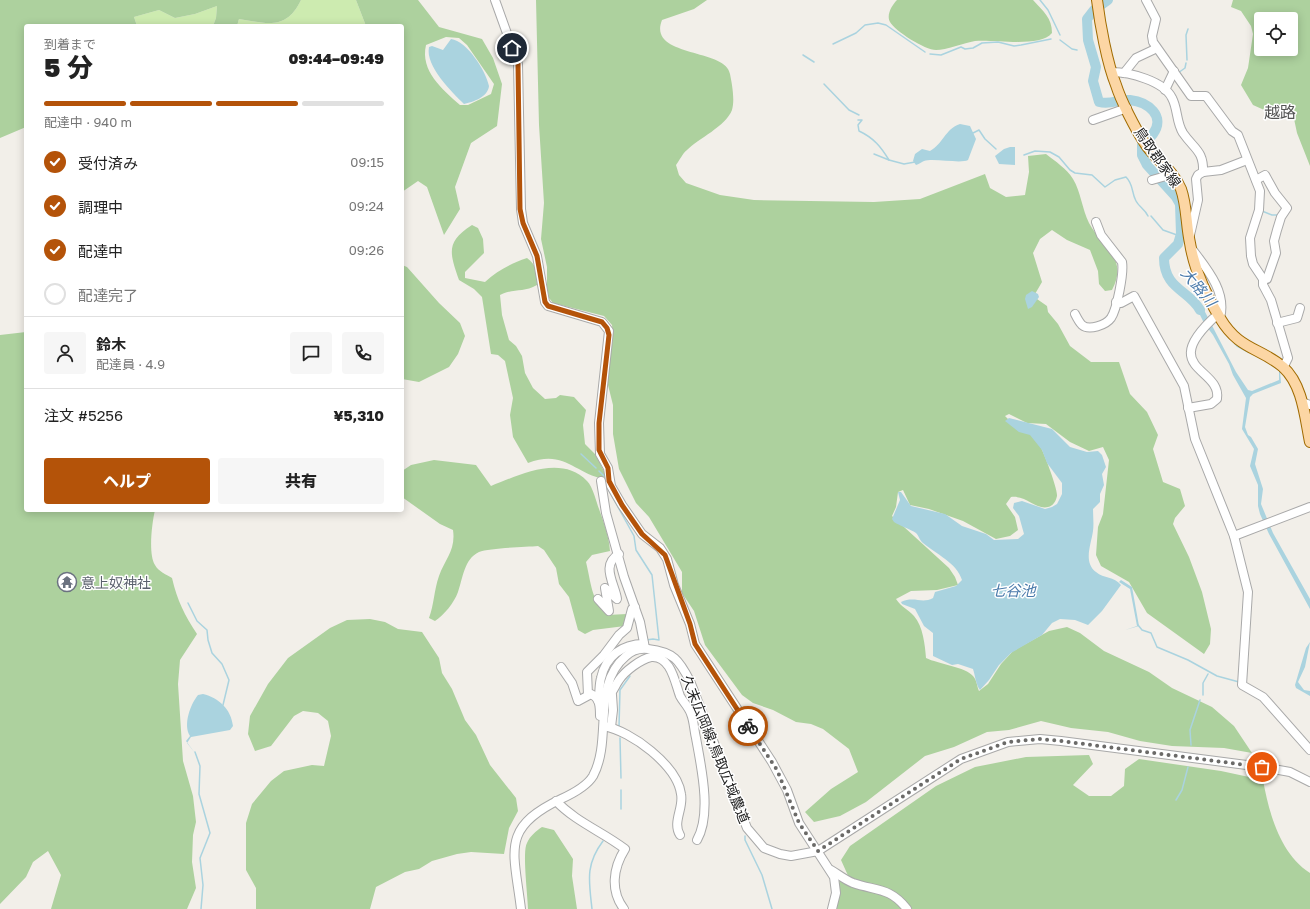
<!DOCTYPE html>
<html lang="ja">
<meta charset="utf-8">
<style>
body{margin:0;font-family:"Golos Text","Noto Sans JP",sans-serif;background:#f6f6f6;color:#222;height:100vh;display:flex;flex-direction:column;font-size:15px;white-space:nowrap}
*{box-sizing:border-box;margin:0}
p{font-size:13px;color:#767676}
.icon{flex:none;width:22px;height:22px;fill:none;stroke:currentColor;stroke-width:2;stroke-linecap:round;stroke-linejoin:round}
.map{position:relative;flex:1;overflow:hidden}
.drawer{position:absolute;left:24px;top:24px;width:380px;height:488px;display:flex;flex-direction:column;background:#fff;border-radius:4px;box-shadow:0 2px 10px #0003}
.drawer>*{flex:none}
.tools{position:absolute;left:1254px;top:12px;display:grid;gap:8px}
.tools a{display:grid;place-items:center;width:44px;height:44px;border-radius:4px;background:#fff;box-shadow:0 2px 10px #0003;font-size:20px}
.pin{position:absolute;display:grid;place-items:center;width:34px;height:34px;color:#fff;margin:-17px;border:2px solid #fff;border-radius:50%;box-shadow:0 1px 4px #0007}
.courier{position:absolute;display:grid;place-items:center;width:40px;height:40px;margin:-20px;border:3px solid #b45309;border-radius:50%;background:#fff;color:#222;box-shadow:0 1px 5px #0007}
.overview em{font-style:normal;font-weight:800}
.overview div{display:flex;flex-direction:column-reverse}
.overview{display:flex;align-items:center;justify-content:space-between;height:68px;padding:0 20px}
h1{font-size:26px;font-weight:800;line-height:30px}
.bar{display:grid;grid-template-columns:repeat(4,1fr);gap:6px 4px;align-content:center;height:48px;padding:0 20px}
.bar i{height:5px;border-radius:3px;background:#e0e0e0}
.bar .on{background:#b45309}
.bar p{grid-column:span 4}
.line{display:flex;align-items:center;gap:10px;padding:0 20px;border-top:1px solid #e0e0e0}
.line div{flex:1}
.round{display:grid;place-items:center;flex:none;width:42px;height:42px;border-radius:4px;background:#f6f6f6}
ol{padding:0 20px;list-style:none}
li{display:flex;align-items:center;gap:12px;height:44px}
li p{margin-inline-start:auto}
li .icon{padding:4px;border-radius:50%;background:#b45309;color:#fff;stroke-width:4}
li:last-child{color:#767676}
li i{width:22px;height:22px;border:2px solid #e0e0e0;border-radius:50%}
.button{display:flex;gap:8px;margin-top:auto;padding:8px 20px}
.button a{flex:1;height:46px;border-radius:4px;background:#b45309;color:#fff;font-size:16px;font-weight:800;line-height:46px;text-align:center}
.button a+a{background:#f6f6f6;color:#222}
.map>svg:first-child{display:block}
.grass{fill:#cdebb0}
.forest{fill:#add19e;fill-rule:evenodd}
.water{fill:#aad3df}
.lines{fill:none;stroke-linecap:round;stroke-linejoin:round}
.stream{stroke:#aad3df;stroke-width:1.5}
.river{stroke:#aad3df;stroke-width:10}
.minor-casing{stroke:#a9a9a9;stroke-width:10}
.major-casing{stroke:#a06b00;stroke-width:12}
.minor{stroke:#fff;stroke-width:8}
.major{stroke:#fcd6a4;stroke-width:10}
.done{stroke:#6b6a68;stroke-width:4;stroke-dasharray:0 7.2}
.route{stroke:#b45309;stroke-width:5}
.labels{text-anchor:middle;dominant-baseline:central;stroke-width:3;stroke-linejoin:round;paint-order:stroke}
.street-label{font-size:14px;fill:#222;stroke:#fff}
.worship-label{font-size:14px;fill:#5b616d;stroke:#fff;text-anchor:start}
.water-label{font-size:15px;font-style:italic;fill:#4a7aab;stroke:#fff}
.quarter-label{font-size:16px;fill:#555;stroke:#fff}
</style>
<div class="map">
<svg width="1310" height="909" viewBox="0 0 1310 909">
<rect width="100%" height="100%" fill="#f2efe9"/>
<g class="grass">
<path d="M301,0H356L366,26H237L239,19C267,23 286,31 301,0Z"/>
<path d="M217,6L216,18L213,26H137L134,17L159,10L175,18L195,14Z"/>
</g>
<g class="forest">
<path d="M0,0H301C286,31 267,23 239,19L237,26H213L216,18L217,6L195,14L175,18L159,10L134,17L137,26H26V66L24,70L26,127L0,138Z"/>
<path d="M356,0H418L439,27L482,39L493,58L502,84L497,126L471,143L455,187L460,209L444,235L427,187L418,181L402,192V26H366ZM446,37L459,38L467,45L494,84L491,94L468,105H460C442,89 420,71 426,45Z"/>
<path d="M536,0H707L694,9L662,20C647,58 726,48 730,74C732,84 735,100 732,110C726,126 698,139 687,150C682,154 680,160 676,165L679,175L686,183L720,195L754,200L874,202L920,199L985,174L990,188L1006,197L1025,195L1029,172L1028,156L1046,154C1055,161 1067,169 1073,179C1081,192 1082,209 1089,223C1102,247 1129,258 1112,290L1105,291L1099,284L1098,271L1090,250L1067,240L1052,230L1040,239L1033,253L1042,282L1035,294L1037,299L1047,306L1048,312L1058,324L1070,346L1091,362H1119L1130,394L1147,412L1158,435L1153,449L1163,482L1180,489L1185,506L1175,518L1173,524L1189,557L1202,592L1211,629L1210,644L1204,654L1147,613L1129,582L1101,566L1096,555L1098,527L1103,514L1109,460L1103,447L1089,451L1070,442L1046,424L1027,423L1009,414L1005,416C1015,427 1025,426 1036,438C1041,444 1058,489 1057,496C1056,501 1053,506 1048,507C1036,510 1026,495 1011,497L1006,504L1015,517L1018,530L1010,536L996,539L963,521L929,509L910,505L903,490L898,492L896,507L892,516L949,568L955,577L958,585L937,590L911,591L896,599C902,608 908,609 914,616C923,626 925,645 926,658C938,664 966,667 973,676C977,680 977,687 979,691L988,684L1001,664L1013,651L1049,631L1067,627L1080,633L1104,651L1149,672L1172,688L1212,707L1234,726L1252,753L1224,748L1172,746L1140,741L1108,732L1071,728L1041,721L1009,730L987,732L954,747L925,756L866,802L840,816L814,822L805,812L831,789L858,772L849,749L823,729L811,724L796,722L773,710L753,703L742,695L705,645L694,611L682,593V572L649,517L636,503L619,469L613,434V405L607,381L613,337L612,325L604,316L553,303L549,298L547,288V267L541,239L544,203L539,125Z"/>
<path d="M897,0H1033C1043,11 1052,18 1052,33C1040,48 994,39 975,41C964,43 946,50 936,50C925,50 895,31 890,22C886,15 892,5 897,0Z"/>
<path d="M1233,0H1310V166L1297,133L1293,114H1273L1253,105L1241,85L1248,68L1253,34L1251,26L1241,11L1231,7ZM1261,19H1291V49H1261Z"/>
<path d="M472,225L478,228L483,239L484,253L465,272V278L485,282C498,270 510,264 527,258C537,265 537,273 537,285C523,293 514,288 500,295L502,315L509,340L516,346L522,356L525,373L533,388L545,399L556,398L560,395L574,397L586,410L583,425L585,444L595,454L606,475L604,479C574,473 564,449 528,463L513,437L510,415L513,398L505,361L498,355L491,354L482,297L474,289L459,280C450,254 445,242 472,225Z"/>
<path d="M402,265L407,267L439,303L460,323L465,336L458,354L449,367L419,382L402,379Z"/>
<path d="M26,332V510H155C152,523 148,554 155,565C158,571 167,575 172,578C177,600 185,616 197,634L180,660L178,684L183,761L193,796L196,822L193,835L192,862L196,888L187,909H51L61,875L48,851L33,862L26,877L0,904V335Z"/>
<path d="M434,460L476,465L491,486C519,475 561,454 587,481C593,487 596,501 599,509C604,523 609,536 610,551L592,555L586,562C591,582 591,600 607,615L627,614L625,626L593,630L585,634L578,630L569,597L559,584L556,568L544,550L538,546C526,547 489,548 479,552C464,559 463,578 458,592C454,603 444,615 435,621L429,618C434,605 434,590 439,576C445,559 456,550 453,530L440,524L402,497V471L411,465Z"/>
<path d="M370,619L385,622L398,629L422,632L439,658L442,673L452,689L465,720L476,735L490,765L516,798L518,811L509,828L504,854L471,852L457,854L432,861L419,869L405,872L376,887L370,909H256V888L246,870V823L252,804L271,781L284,771L312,765L324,766L331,736L328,721L318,713L303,711L294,716L271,746L255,751L248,734L250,716L268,684L288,658L330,628L347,620Z"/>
<path d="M1089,755L1093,764L1073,785L1089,796H1111L1124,786L1125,769L1139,759L1221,771L1263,780C1269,813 1280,854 1310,873V909H909L905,904L850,880L841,860L850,846L936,786L975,767L1026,757Z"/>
<path d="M542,827L554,830L573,859L572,876L577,909H528C528,897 522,851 527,843C530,836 536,831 542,827Z"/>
<path d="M840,879L881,891L905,909H834Z"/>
</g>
<g class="water">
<path d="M451,39C467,41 486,71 489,86C488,97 473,102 464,104C452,92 425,66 429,47L432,46L443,50Z"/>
<path d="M960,124L970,126L976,139L968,160C961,164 934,158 924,161C921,162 920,164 916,165L913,161L915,154L922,149L930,151C943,144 945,129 960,124Z"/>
<path d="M1010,147H1015V165L999,164L995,156L1004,149Z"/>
<path d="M1032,291L1038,294L1039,297L1032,307L1028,309L1025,299L1026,295Z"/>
<path d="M1192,298L1203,308L1236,372L1248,390L1252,391L1279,380V369L1280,370L1281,383L1253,394L1250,397L1245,427L1248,435L1251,437L1258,449L1255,464L1263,489L1261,504L1273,533L1310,599V609L1269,534L1260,514L1258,506V485L1250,466L1254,449L1242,429L1246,398L1233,375L1229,364L1213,335L1204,323L1195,305L1191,301Z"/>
<path d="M1009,418L1052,429L1070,447L1087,452L1098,451L1102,455L1106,467L1102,474L1104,485L1100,494V502L1093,509C1093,516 1094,524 1093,531C1091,545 1083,562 1096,572C1104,579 1114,576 1121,585L1102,611L1088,625L1075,620L1060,619L1052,623L1042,635L1011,653L999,665L989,680L980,690C976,685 975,675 973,669L958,664L952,665L933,656V633L924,626L915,609L902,604L901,602C914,596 922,604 933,598L935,592L956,586L962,580C957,563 936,554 923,543C920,541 919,536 916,533C910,529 900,526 894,522L892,519L900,500L898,492H901L911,506L945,514L962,526L986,534L994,540L1018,539L1024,534L1019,516L1013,508L1014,503L1022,501L1045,509L1052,507L1057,504L1062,494V483L1047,463L1042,450L1030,435L1019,432L1005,421Z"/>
<path d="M1121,580L1132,587L1139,626L1125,630L1137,626L1130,589L1119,582Z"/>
<path d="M1310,642L1305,667L1298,682L1304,690L1310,691V696L1296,688L1295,685L1306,648Z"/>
<path d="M203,694C219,698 231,709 233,726L230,730L191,737L187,743L195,753L186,741L190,736C183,725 190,705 198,695Z"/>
</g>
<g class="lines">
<g class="stream">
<path d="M1040,0L1048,10L1060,35"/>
<path d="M1060,40L1072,49L1077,50"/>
<path d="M833,44L856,33L865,25L878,23L886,25L925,52"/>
<path d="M930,54L941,55L961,47L965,49L973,48L982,43L998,42L1014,46L1021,45L1051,39"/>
<path d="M803,55L814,62"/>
<path d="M1187,60L1186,35L1188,29"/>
<path d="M1178,73L1185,68L1186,63"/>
<path d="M824,84L849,110L859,115"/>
<path d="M858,120H862L858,125L859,131C874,138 881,147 889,160L904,164L915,162"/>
<path d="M973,133L979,130L985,139L996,149"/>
<path d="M874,154L889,160"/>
<path d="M1024,155L1035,151L1050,152L1059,157L1070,170L1075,173L1092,175L1105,187L1115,180L1126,177C1134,185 1131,192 1136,201C1139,207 1145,209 1148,216"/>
<path d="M1262,211L1272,215H1279"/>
<path d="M1151,216L1163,230L1177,235"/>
<path d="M1232,340L1237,346L1248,352"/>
<path d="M581,454L596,468"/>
<path d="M599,471L604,476"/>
<path d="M607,487L634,536L636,550L652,575L659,640L653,639L646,640"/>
<path d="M188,603L197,621L207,630L208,640L212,653L222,664L229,680L223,705"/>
<path d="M1138,625L1142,630L1151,633L1157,647L1188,660L1217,676L1239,682"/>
<path d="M1203,695V683L1208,674"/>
<path d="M619,727L620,690L630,676"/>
<path d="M620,738L621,778"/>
<path d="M1191,745L1190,730L1200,700"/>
<path d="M195,752L200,766L199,794L210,833L200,858L203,885L201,909"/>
<path d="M621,790V809"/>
<path d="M1176,800L1182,790L1188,767"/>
<path d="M745,836V840L762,875L772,909"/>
<path d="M592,909C589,881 585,865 603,841"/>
</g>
<path class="river" d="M1108,0L1094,10L1087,19L1088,40L1096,67L1093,81L1099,102C1112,105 1118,99 1130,100C1148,102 1166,116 1153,134C1150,138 1145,142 1142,145V155L1147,165L1176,197L1180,204L1181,234L1178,244L1164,258C1164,289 1189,290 1200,310"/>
<g class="minor-casing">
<g id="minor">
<path d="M495,0L518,64L521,209L523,223L537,256L545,302L548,306L602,322L609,331L599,423L600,454L608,468L611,486L622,505L642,534L660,548L667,559L674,585L690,624L695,644L772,762L787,790L799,823L834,877L836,893L832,909"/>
<path d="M1146,0L1156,19L1152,36L1153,42L1191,96H1206L1232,131L1238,135L1260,191L1259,210L1250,238L1251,256L1253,264L1263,279V285L1271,300L1288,358L1283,368"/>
<path d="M1112,72C1129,72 1164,81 1172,98C1178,109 1176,122 1183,133C1194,149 1204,151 1203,172"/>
<path d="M1124,73L1136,58L1153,50L1156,47"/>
<path d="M1165,90L1174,71"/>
<path d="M1093,120L1127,108"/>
<path d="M1152,180L1173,174"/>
<path d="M1256,180L1265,175L1275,193L1287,208L1281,217L1277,230L1274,241L1276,253L1267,279H1263"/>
<path d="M1190,235L1198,200L1196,179L1198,175L1203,172L1221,170L1247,160"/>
<path d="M1192,249C1207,269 1227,292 1220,318"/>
<path d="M1116,302L1121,303L1134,296L1184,386L1195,439L1234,536L1248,592L1242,685L1263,697L1310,750"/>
<path d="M1075,314C1077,318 1079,322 1082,325C1089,331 1106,325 1111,318C1117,309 1124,273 1122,262L1101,235L1096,222"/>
<path d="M1277,323L1297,318L1300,308"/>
<path d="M1302,402L1310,405"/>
<path d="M1188,408L1211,404L1217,399C1222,367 1155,370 1218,314"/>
<path d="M601,481L606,513L624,577L640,622L645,648"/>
<path d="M1234,536L1310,507"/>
<path d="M598,599L609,611L605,588L617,599C615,584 600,565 619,554"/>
<path d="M561,667L572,683L578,701L591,694C600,698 600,707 600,716"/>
<path d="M588,695L587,672L604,655L619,635L627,628L632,609L635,607"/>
<path d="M605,699C613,694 614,687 619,680C625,671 641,659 651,657C671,655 675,683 680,696C683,702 689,707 691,714C694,721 694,730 696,738C701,766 712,814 697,840"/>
<path d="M598,700C600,693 599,685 601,678C606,656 622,644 644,644"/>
<path d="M604,726C631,731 677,765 681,794C684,808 672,822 680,835"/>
<path d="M611,727L613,710L612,695"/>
<path d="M556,801C576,822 603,832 625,849C613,868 610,891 624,909"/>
<path d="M831,870C838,874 845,880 853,883C876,891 890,887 907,909"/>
<path d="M521,909C514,851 500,828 561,799C572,794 587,786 593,776C613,739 591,685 626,656C632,650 639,648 648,649C674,652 679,660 690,681L747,828L764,848L780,854L791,856L818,851L961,759L1008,742L1040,739L1061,741L1262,767L1290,772L1310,782"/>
</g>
</g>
<g class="major-casing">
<path id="major" d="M1097,0C1100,24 1107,63 1116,85C1121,101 1135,128 1144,142C1155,160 1172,168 1181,189C1187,206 1186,225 1190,243C1194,269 1206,295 1220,318C1239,350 1259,347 1283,367C1303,385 1305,418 1310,442"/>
</g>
<use href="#minor" class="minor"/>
<use href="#major" class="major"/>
</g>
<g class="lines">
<path class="done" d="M748,726L777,770L799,823L818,851L961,759L1008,742L1040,739L1061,741L1262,767"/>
<path class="route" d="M512,48L518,64L520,209L523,223L537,256L545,302L548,306L602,322L607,328L609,335L599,423V450L608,468L609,481L622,505L642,534L665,555L690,624L695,644L748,726"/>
</g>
<defs>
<g id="temple-ring" transform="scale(1)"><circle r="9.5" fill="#fff" stroke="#6b7280" stroke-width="1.5"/><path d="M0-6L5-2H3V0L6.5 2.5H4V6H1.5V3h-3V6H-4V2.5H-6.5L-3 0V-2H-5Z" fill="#6b7280"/></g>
</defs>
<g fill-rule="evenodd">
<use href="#temple-ring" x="67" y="582"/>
</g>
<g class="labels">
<g class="street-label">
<text transform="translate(1158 157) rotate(55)">鳥取郡家線</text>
<text transform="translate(716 749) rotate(68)">久末広岡線;鳥取広域農道</text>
</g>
<g class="worship-label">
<text x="81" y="582">意上奴神社</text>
</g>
<g class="water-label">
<text transform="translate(1199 287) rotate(50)">大路川</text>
<text x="1013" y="590">七谷池</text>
</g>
<g class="quarter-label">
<text x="1280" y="112">越路</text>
</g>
</g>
</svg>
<div class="tools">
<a><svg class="icon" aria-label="locate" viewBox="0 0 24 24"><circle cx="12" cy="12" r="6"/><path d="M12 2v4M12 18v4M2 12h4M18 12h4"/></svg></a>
</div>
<div class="pin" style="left:1262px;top:767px;background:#ea580c"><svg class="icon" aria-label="bag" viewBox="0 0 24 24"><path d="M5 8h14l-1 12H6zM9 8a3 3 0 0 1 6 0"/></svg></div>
<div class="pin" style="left:512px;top:48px;background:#1f2937"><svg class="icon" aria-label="home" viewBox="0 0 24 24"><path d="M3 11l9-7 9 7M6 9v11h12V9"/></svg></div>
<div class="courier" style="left:748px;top:726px"><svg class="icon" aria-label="bike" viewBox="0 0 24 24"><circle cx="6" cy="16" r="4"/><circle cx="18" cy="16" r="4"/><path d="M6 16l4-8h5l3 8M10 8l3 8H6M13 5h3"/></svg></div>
<section class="drawer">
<div class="overview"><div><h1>5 分</h1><p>到着まで</p></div><em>09:44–09:49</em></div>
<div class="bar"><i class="on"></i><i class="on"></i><i class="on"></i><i></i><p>配達中 · 940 m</p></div>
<ol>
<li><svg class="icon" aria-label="check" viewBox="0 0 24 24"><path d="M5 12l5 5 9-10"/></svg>受付済み<p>09:15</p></li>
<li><svg class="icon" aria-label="check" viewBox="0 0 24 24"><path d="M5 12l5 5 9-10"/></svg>調理中<p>09:24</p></li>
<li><svg class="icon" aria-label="check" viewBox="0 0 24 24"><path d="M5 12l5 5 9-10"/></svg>配達中<p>09:26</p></li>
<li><i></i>配達完了</li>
</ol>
<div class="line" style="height:72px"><a class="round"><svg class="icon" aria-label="person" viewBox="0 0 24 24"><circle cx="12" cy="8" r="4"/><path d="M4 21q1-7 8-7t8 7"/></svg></a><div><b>鈴木</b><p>配達員 · 4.9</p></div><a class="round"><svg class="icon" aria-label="chat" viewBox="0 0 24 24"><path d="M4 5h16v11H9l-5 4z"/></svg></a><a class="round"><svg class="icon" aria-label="phone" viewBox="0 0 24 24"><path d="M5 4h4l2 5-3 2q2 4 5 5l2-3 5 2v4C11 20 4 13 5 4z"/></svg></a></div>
<div class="line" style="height:52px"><div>注文 #5256</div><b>¥5,310</b></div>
<div class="button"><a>ヘルプ</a><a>共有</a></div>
</section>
</div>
